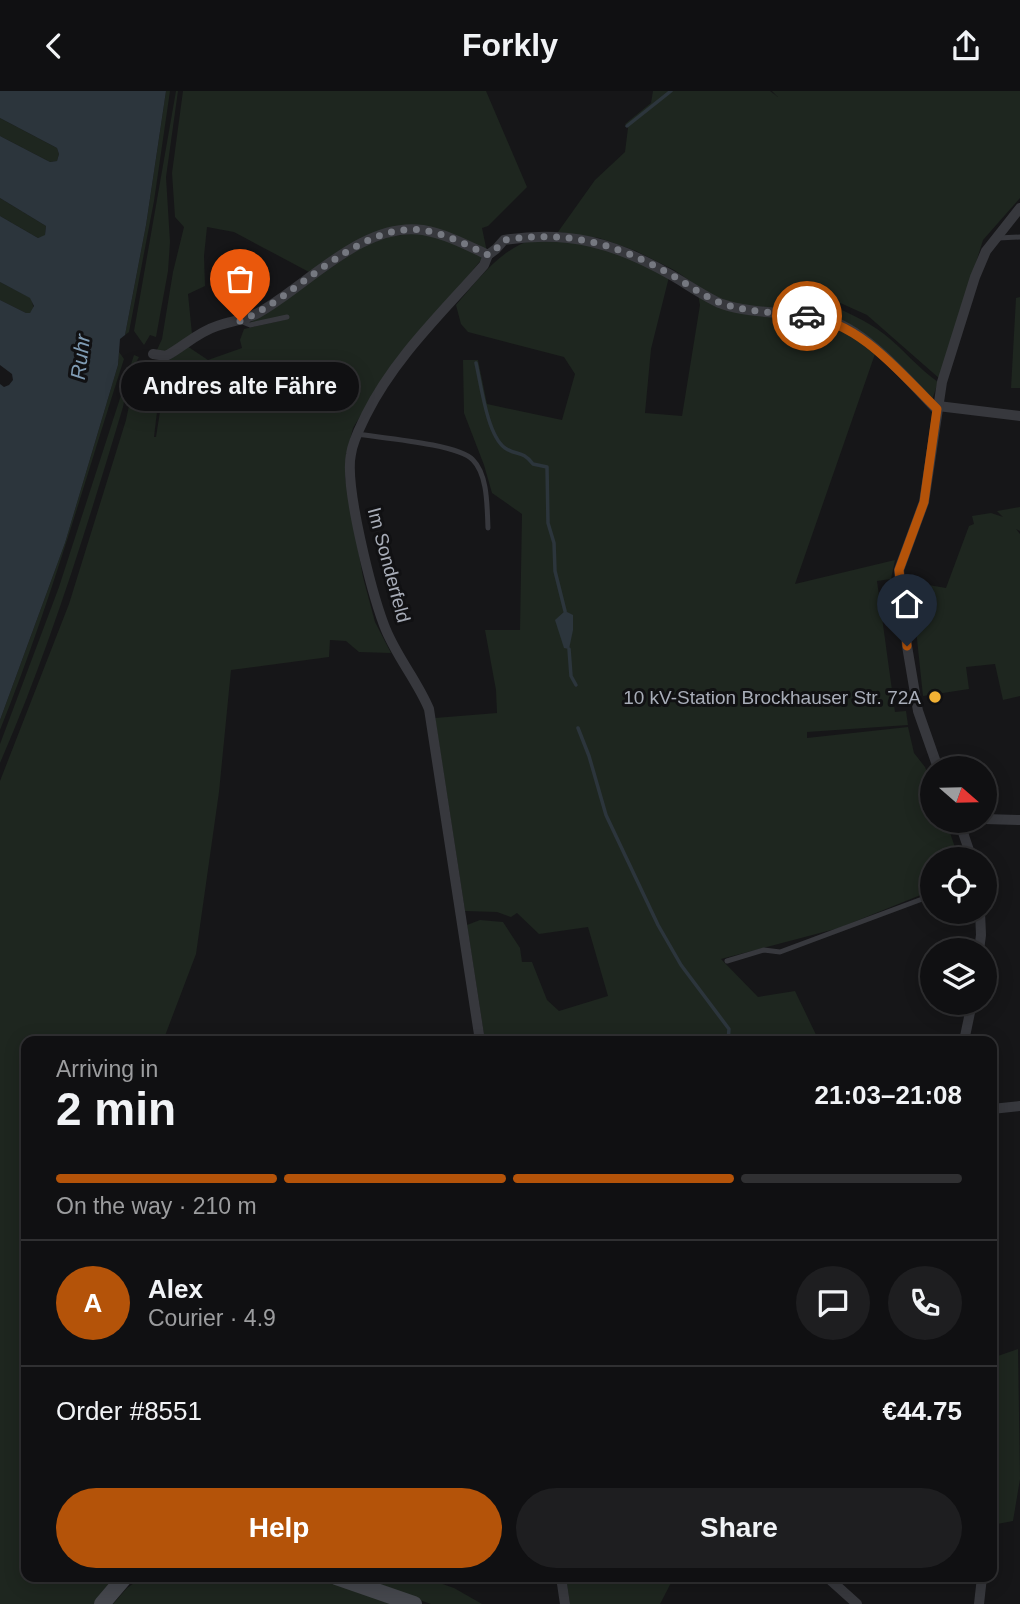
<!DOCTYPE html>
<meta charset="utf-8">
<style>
body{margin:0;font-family:Arial,sans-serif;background:#1e1e20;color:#f1f3f6;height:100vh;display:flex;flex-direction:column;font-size:26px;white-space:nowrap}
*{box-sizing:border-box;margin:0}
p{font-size:23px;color:#9c9d9f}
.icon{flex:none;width:38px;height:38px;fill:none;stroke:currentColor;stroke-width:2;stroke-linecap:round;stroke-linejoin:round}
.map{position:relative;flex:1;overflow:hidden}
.drawer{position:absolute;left:21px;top:945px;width:976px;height:546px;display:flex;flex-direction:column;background:#101012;border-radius:14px;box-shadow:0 4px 18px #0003,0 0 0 2px #303032}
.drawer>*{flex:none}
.needle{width:46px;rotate:110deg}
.fabs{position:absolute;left:920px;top:665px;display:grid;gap:14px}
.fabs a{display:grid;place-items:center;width:77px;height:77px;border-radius:50%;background:#101012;box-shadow:0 4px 18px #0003,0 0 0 2px #303032;font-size:35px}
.pin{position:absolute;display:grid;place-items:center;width:60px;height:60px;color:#fff;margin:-72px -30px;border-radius:50% 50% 50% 0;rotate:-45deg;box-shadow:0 0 7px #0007}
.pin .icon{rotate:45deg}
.courier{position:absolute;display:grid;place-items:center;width:70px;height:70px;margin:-35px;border:5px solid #b45309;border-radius:50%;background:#fff;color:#222;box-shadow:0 2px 9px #0007}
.bubble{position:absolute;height:49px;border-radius:24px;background:#101012;box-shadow:0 4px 18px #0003,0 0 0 2px #303032;font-size:23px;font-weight:800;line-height:49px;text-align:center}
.head em{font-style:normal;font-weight:800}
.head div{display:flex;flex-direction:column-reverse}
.head{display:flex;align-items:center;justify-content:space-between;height:119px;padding:0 35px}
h1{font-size:46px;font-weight:800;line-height:52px}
.bar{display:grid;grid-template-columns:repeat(4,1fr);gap:10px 7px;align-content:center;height:84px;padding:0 35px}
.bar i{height:9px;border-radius:5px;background:#303032}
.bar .active{background:#b45309}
.bar p{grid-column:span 4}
.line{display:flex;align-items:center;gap:18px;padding:0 35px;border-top:2px solid #303032}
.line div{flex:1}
.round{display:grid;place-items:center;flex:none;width:74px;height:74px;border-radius:37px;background:#1e1e20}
.cta{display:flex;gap:14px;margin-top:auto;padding:14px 35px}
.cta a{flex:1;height:80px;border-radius:42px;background:#b45309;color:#fff;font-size:28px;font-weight:800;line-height:80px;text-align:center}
.cta a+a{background:#1e1e20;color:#f1f3f6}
header{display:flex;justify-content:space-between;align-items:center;height:91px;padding:0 35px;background:#101012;font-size:32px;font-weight:800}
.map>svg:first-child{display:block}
.green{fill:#1e261f}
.water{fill:#2c353c}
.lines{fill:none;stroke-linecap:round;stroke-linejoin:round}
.stream{stroke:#2c353c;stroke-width:3.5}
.lane{stroke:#37383d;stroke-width:5}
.street{stroke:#37383d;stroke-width:10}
.secondary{stroke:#45474d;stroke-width:16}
.done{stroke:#757880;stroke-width:7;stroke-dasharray:0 12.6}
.route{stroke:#b45309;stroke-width:9}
.poi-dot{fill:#f2b134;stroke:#111113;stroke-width:2.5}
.labels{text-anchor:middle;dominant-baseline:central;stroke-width:6;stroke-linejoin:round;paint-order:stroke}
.street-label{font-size:19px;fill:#a8adb8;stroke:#111113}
.poi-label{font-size:19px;fill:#a8adb8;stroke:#111113;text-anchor:end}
.water-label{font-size:21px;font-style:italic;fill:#7f9bb3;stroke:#111113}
</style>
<header><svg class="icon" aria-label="back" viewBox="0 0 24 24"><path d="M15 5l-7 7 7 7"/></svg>Forkly<svg class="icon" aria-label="share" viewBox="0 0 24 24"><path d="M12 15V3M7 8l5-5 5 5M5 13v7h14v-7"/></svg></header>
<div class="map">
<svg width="1020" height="1513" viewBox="0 0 1020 1513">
<rect width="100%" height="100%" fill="#161618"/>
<g class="green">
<path d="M166,0H170L154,110L129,241L125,244L146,134Z"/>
<path d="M176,0H178L166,86L170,151L168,180L156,246L150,244L144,254L134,240Z"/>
<path d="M183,0H486L527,96L488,135L482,137L487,161L459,147L396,138L309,181L234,141L207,136L204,165L205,195L188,203L192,243L165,262L156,261L162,248L173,181L184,136L175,126L172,82Z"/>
<path d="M653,0H770L778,6L772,0H1020V107L983,149L940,288L867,224L827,206L825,211C845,221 866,229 884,243C903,258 918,277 938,291L932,309L843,234L721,211L674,179L636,160L599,147L558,141L595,89L625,61L628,37L625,33L651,12Z"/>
<path d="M0,27L57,57L59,63L57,70L50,71L0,45Z"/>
<path d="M0,107L46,135L45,145L38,147L0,125Z"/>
<path d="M421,142L457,151L485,164L374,302L353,337L346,365L345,386L363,486L375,531L391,562L359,561L346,550L330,549L329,566L231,579L219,701L196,863L163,950H26V1486H115L94,1513H0V690L69,513L126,329L134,291L150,270H163L154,346H156L168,270L187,255L208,269L242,257L240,249L244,238L284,229L288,226L250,233L251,231L363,155L392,145Z"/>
<path d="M565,147L635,166L669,186L651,258L645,322L682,325L700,214L698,203L720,214L824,230L851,243L875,263L795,493L895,469L891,488L877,490L895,621L906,620L908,634L807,641V647L908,636L914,662L925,676L933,696V730H946L959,768H933V799L839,837L721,868L758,906L795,900L819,950H485L467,834L480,829L503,831L520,857L522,871H532L547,909L559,920L608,905L588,836L539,843L517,822L511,826L497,821L465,820L435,627L497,622L496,599L485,539H520L522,423L492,402L484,374L464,322L463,269H478L487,313L562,329L575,283L564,266L468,241L461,233L456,214C477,190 500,158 532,149C542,147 554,148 565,147Z"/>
<path d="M0,191L31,207L34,218L30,222H26L0,209Z"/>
<path d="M1020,206V297H1011L1016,207Z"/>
<path d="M119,261L124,268C84,392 49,517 0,639V629L65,452L118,274Z"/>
<path d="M134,264L139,266L129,285L123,316C87,436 50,557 0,672V653L59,496Z"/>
<path d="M1020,416V440L1016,438L1020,443V605L1003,609L995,573L966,576L969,598L923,605L911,491L946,497L969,435L974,433L972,425L991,422L1003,426L997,420Z"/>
<path d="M1018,1258L1020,1388L1013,1430L992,1434V1267Z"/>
<path d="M143,1486H316L396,1513H113L127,1497Z"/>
<path d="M354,1486H422L454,1497L482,1513H431Z"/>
<path d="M566,1486H674L660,1513H570Z"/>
</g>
<g class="water">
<path d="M0,0H166L146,134L125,244L120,248L118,274L65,452L0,629V293L4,296L9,294L13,289L12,283L0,274V209L26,222H30L34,215L30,207L0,191V125L38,147L45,144L46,135L0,107V45L50,71L57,70L59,63L57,57L0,27Z"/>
<path d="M565,520L573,524V539L569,558L564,557L555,529Z"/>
</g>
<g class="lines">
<g class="stream">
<path d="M627,35L671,0"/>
<path d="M476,272C481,293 487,344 505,357C517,365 522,359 533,373L547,376L548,432L554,452L555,480L565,520"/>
<path d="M569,558L571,585L576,594"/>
<path d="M578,637L589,665L606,724L658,834L681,874L729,938L728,950"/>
</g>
<g class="lane">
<path d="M998,147L1020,146"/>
<path d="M240,230L250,234L287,226"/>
<path d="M357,343C382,347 458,353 473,369C488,384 487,417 488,437"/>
<path d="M727,870L764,859L780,861L933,804"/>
</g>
<g class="street">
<path d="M488,164L496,158L504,149C569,139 615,152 671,184C687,193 705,206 722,213C751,223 791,221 822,227C864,236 908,289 937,319"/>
<path d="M153,263L166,265C184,255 198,241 217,235C231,230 245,229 258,222C306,196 362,130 423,139C446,143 467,154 488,164"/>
<path d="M938,315L1020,325"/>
<path d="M938,677L918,620L907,555L899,479L924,411L942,291L975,186L986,160L1020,117"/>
<path d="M985,728L1020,729"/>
<path d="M959,730L972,768"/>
<path d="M979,859L981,844L980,821"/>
<path d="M480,950L429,618C417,589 395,564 384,534C372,502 344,395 351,363C353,349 360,337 366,324C395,266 442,222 484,174L488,164"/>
<path d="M964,950L972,912"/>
<path d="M992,1018L1020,1015"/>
<path d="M561,1486L565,1513"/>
<path d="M827,1486L857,1513"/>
<path d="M979,1513L982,1486"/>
</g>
<g class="secondary">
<path d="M336,1486L414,1513"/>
<path d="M102,1513L125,1486"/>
</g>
</g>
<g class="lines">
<path class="done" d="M240,230C296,207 358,131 422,139C445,142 467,154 488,164L496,158L504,149C568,139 614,152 670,183C686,192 703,205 721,212C743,221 783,222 807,225"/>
<path class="route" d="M807,225C861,232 900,282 937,318L924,411L899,479L907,555"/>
</g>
<circle class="poi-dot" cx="935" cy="606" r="7"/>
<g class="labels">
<g class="street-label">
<text transform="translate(389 474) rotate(75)">Im Sonderfeld</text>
</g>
<g class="poi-label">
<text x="921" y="606">10 kV-Station Brockhauser Str. 72A</text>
</g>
<g class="water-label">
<text transform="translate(80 266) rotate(-83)">Ruhr</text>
</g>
</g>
</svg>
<div class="fabs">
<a><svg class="needle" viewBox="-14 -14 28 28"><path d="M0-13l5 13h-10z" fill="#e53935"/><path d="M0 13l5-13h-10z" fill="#9c9d9f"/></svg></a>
<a><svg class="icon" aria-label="locate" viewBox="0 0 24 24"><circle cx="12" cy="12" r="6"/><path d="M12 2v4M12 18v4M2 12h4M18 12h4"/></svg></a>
<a><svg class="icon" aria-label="layers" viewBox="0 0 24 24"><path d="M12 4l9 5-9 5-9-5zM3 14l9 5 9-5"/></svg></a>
</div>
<div class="pin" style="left:240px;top:230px;background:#ea580c"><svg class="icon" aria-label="bag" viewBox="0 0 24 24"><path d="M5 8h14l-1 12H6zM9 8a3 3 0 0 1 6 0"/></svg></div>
<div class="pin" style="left:907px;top:555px;background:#1f2937"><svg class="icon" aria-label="home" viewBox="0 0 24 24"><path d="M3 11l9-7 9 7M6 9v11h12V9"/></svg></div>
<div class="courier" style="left:807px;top:225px"><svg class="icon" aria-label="car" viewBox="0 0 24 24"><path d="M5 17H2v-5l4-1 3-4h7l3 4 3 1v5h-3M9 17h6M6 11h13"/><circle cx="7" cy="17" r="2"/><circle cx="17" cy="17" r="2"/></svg></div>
<div class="bubble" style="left:121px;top:271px;width:238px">Andres alte Fähre</div>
<section class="drawer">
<div class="head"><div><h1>2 min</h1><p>Arriving in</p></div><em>21:03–21:08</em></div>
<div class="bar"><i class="active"></i><i class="active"></i><i class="active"></i><i></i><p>On the way · 210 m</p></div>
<div class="line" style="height:126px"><b class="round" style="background:#b45309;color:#fff">A</b><div><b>Alex</b><p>Courier · 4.9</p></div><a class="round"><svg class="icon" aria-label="chat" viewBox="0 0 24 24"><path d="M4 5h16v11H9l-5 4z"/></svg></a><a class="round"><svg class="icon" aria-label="phone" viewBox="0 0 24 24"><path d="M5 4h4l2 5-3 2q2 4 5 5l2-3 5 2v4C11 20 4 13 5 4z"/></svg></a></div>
<div class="line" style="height:91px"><div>Order #8551</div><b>€44.75</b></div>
<div class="cta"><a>Help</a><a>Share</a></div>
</section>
</div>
